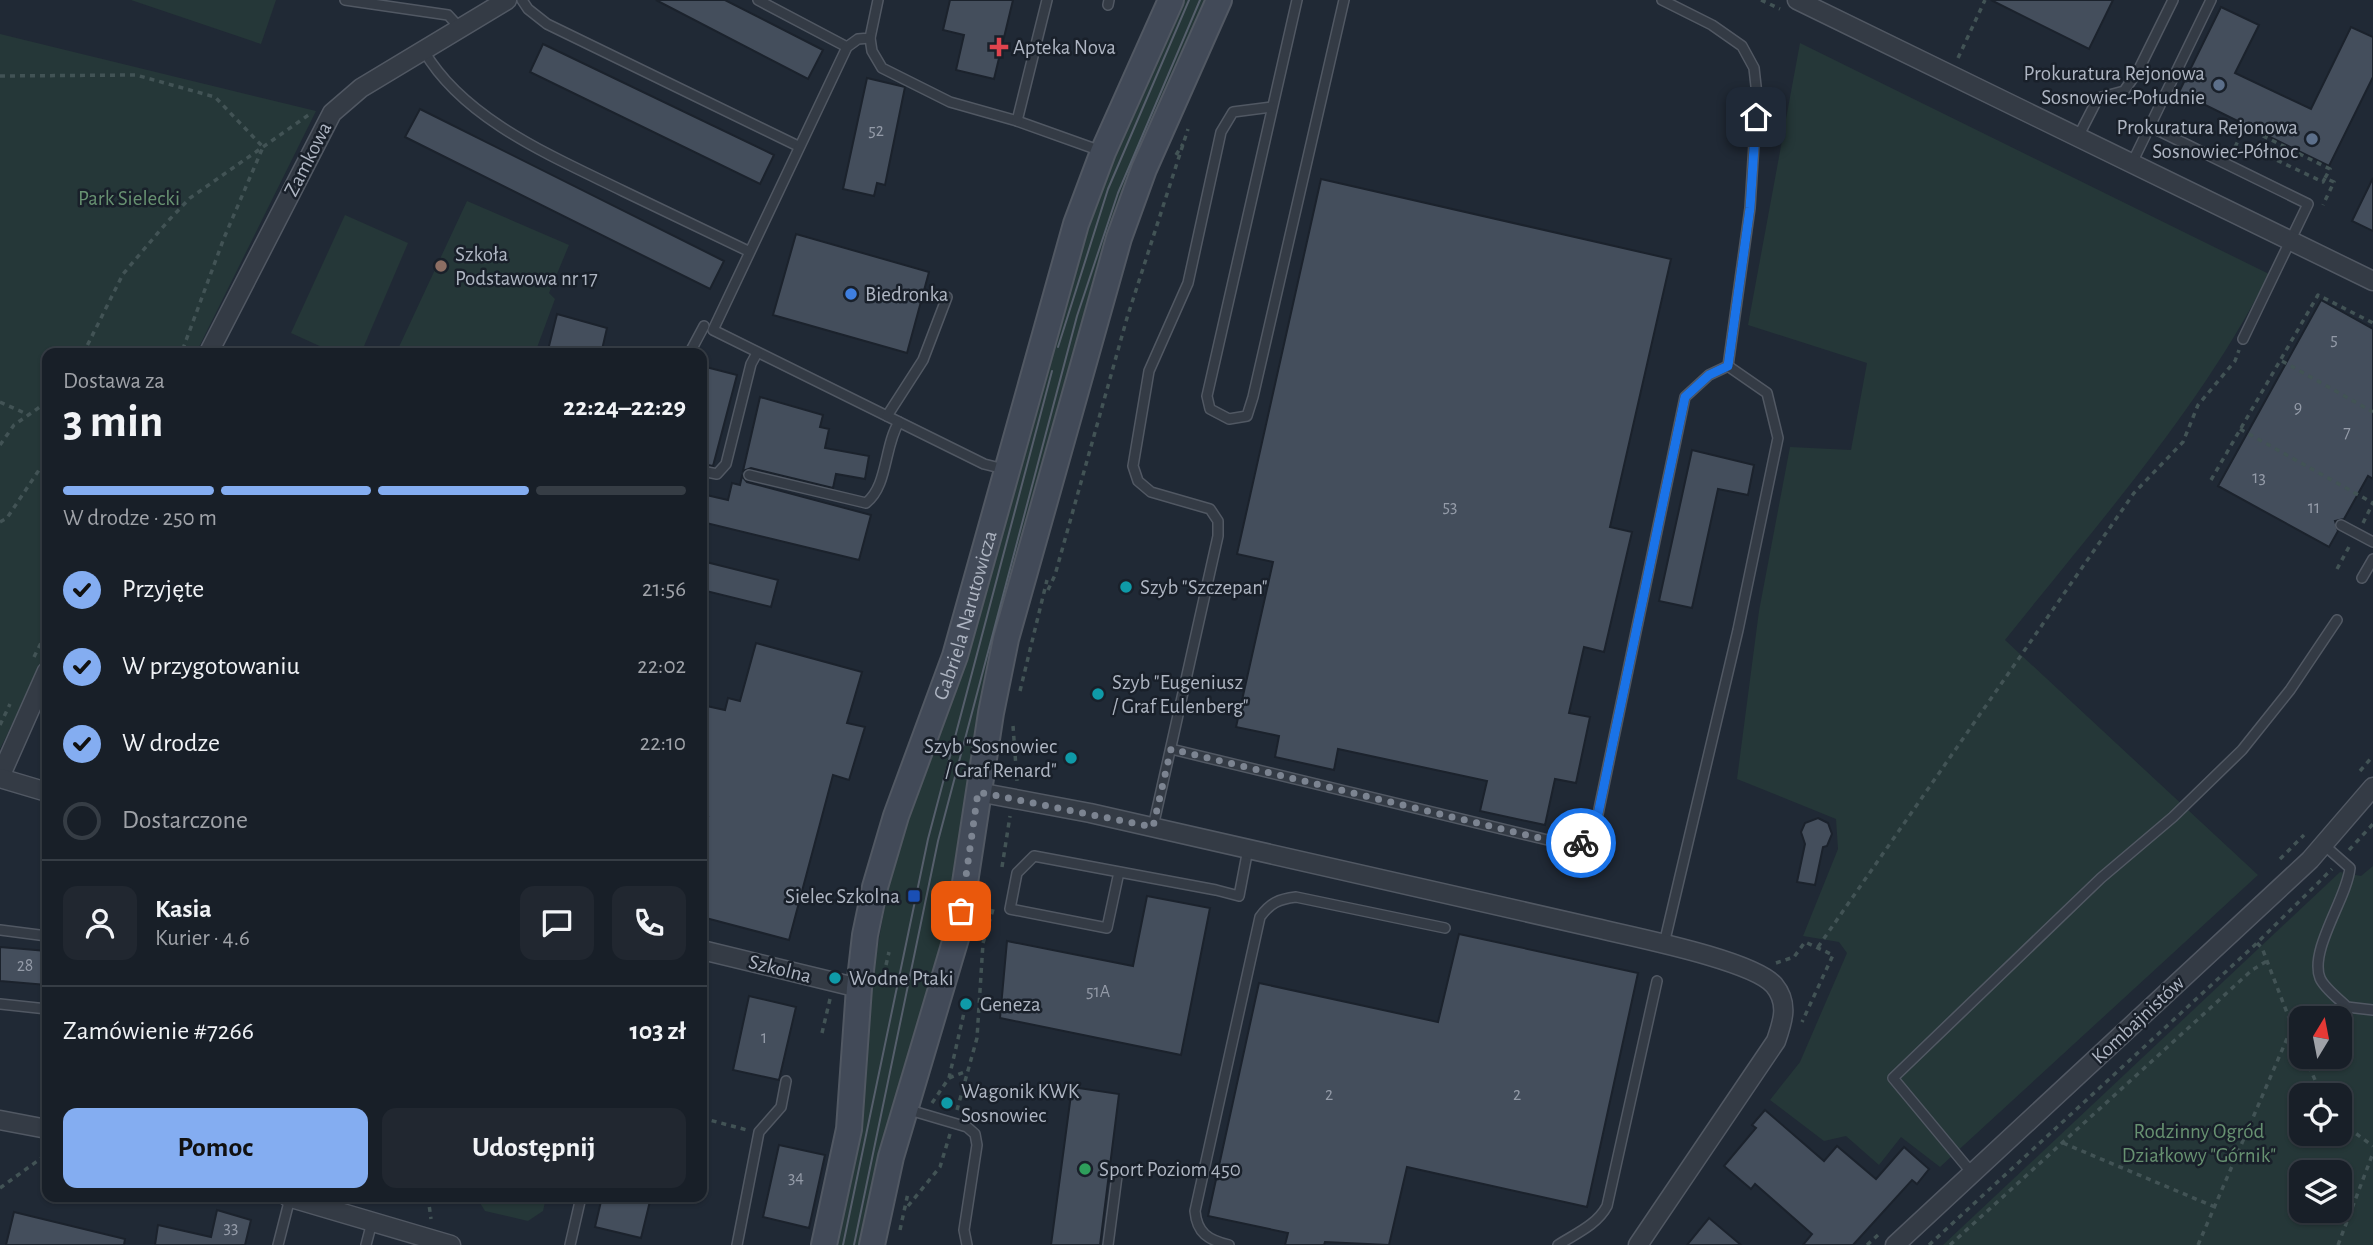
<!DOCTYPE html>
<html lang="pl">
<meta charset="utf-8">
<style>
body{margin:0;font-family:"Alegreya Sans",sans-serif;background:#212730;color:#f1f3f6;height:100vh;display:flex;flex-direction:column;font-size:26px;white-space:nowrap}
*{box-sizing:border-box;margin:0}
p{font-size:23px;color:#9fa2a8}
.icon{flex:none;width:38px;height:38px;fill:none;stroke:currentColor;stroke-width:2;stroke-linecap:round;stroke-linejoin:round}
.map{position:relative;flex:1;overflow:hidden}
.drawer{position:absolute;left:42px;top:348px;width:665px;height:854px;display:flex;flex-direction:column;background:#181f28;border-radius:14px;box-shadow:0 2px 5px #0004,0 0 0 2px #363d45}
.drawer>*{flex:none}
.needle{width:46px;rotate:10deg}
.buttons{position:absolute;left:2289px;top:1006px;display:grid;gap:14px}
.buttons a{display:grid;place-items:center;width:63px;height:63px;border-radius:14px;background:#181f28;box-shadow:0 2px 5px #0004,0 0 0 2px #363d45;font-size:35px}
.pin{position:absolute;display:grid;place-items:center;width:60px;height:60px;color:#fff;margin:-30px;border-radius:14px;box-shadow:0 4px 10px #0006}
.courier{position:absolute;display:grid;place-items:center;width:70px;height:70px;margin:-35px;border:5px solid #1a73e8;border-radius:50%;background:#fff;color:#222;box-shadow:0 2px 9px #0007}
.head em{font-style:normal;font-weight:700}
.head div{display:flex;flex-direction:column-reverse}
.head{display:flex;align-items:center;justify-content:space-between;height:119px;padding:0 21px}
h1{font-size:46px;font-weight:700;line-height:52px}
.bar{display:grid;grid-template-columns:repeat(4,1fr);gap:10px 7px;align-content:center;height:84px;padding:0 21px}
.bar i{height:9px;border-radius:5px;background:#363d45}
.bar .on{background:#84adf1}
.bar p{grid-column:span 4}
.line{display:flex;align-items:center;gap:18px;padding:0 21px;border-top:2px solid #363d45}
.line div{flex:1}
.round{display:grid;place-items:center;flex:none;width:74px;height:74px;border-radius:14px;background:#212730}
ol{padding:0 21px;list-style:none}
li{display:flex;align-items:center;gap:21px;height:77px}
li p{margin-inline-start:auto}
li .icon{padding:7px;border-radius:50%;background:#84adf1;color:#111;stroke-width:4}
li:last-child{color:#9fa2a8}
li i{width:38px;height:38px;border:4px solid #363d45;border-radius:50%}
.action{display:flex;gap:14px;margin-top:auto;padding:14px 21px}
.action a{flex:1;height:80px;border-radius:14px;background:#84adf1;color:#111;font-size:28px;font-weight:700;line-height:80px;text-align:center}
.action a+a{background:#212730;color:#f1f3f6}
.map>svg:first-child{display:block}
.green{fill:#253738;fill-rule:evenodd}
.building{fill:#444e5c;stroke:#1b222c;stroke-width:2}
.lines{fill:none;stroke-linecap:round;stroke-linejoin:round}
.lane-casing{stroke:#515863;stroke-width:12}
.street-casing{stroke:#515863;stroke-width:21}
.secondary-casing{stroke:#515863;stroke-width:28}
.path{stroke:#425355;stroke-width:3.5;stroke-dasharray:5 5;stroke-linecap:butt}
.lane{stroke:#343b45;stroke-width:9}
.street{stroke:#343b45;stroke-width:18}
.secondary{stroke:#424a58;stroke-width:24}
.tram{stroke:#565f6c;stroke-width:2}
.done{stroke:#7c8491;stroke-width:7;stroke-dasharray:0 12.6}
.route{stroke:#1a73e8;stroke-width:9}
.health-dot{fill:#e0444e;stroke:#19202a;stroke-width:2.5}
.service-dot{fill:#5c6f8a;stroke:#19202a;stroke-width:2.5}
.education-dot{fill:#8d6e63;stroke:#19202a;stroke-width:2.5}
.shop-dot{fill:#3f7fe0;stroke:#19202a;stroke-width:2.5}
.culture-dot{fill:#0f9aa8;stroke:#19202a;stroke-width:2.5}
.transit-dot{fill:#1a4fb4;stroke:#19202a;stroke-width:2.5}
.leisure-dot{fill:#2e9e5b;stroke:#19202a;stroke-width:2.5}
.labels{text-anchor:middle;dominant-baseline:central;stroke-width:5;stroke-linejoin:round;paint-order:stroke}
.number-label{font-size:18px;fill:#949ba8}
.poi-label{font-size:21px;fill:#aeb5c2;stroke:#19202a;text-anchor:start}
.street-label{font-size:21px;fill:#aeb5c2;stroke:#19202a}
.park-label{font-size:21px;fill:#679171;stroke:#19202a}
</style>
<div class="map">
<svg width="2373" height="1245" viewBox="0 0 2373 1245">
<rect width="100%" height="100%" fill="#202935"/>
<g class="green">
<path d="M131,0H276L261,44Z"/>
<path d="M1183,0H1207L1141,151L1094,276L989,667L956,893L941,957L884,1137L858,1245H837L856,1157L865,1077L868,999L891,873L927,765L1085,235L1114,157Z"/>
<path d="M0,34L316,111L196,353L47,354V654L0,749Z"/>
<path d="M1800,43L2269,274C2201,408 2098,523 2005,640L2258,875L1940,1167L1901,1137L1879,1165L1846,1136L1824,1141L1770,1100L1800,1062L1847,953L1839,942L1803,936L1838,849L1836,819L1737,779L1759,611L1790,447L1851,450L1867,363L1748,325Z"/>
<path d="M467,201L569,245L549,293L555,299L535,353L410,354L398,349Z"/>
<path d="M345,215L408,243L361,353H335L291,333Z"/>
<path d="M2373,866V1245H1943L2340,872L2361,876ZM2301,1018H2340V1057H2301ZM2301,1096H2340V1134H2301ZM2301,1172H2340V1211H2301Z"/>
<path d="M546,1197L543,1211L528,1221L485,1211L477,1198Z"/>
</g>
<g class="building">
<path d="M656,0H725L823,50L808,79Z"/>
<path d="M950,0H1013L994,79L956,70L964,35L943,30Z"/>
<path d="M1991,0H2113L2089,49Z"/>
<path d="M2221,7L2259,25L2235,73L2311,109L2351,27L2373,37V77L2329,166L2179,92Z"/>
<path d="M543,44L774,155L760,184L530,72Z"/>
<path d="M867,78L905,87L885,185L877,183L874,196L843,189Z"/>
<path d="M420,109L724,261L710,289L405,137Z"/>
<path d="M2373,178V231L2352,221Z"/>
<path d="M1321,179L1671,259L1610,527L1632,532L1604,652L1584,647L1569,713L1590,717L1576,783L1555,779L1545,825L1480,811L1487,781L1338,749L1334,770L1275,757L1279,736L1236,727L1273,562L1237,554Z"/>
<path d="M796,234L929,272L907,353L773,315Z"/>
<path d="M2321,300L2373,329V479L2368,476L2344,519L2335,521L2338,531L2329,547L2218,486Z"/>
<path d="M557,314L607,328L601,354H547Z"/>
<path d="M702,366L737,375L713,466L702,464Z"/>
<path d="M760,397L823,415L820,427L829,429L825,448L869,456L865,479L836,474L833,488L751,468L743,471Z"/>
<path d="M1692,450L1754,465L1748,495L1718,489L1692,608L1659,601Z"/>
<path d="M742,476L747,482L871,515L859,560L702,522V494L728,500L732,483L740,485Z"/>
<path d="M702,561L778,580L771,607L702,590Z"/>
<path d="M756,643L862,672L847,723L865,727L849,780L833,775L789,940L702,917V840L708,817L702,816V705L725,710L728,698L740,701Z"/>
<path d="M1818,818L1828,823L1832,834L1827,846L1823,847L1815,885L1797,882L1805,844L1801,832L1805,823Z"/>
<path d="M1147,896L1210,908L1181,1055L1000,1018L1007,941L1133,966Z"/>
<path d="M1459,934L1638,973L1587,1207L1407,1167L1389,1245L1325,1242L1324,1245H1285L1288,1233L1208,1216L1259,983L1438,1022Z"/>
<path d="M0,947L47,951V985L0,981Z"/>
<path d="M749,996L796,1007L779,1080L733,1070Z"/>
<path d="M1072,1087L1119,1094L1100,1245H1051Z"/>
<path d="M1765,1110L1824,1161L1837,1146L1876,1179L1904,1147L1929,1169L1917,1184L1912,1180L1853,1245H1803L1812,1234L1755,1184L1751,1189L1724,1166L1756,1128L1752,1125Z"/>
<path d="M779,1145L825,1155L809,1228L763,1217Z"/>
<path d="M602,1197H651L641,1238L595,1227Z"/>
<path d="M217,1210L251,1220L245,1245H155L158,1225L211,1237Z"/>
<path d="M14,1212L125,1239L124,1245H6Z"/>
<path d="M1709,1218L1741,1245H1687Z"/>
</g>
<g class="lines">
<g class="lane-casing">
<g id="lane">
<path d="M345,0L448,15L461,29"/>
<path d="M522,0L528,9L547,24L798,146"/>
<path d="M758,0L847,47"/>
<path d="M878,0L870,38L858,39L847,47L713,330L984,464L1004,469"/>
<path d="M1297,0L1207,396L1210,409L1229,419L1247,416L1253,397L1344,0"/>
<path d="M1662,0L1712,25L1742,46L1754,68L1757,95L1750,208L1728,366"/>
<path d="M1108,5L1109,0"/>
<path d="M870,38L872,51L882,68L950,102L1017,121L1101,151"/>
<path d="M424,51C464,120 554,157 623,191C664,211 706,231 748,251"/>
<path d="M1017,121L1047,0"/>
<path d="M2149,126L2308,204L2243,339"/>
<path d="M2078,137L2098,98L2124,91L2138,71L2173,0"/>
<path d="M2132,163L2211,0"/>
<path d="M689,354L704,326"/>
<path d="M887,416L923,360L947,297"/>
<path d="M702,471L717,474L726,464L751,364L757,353"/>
<path d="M749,475L866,503C888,486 884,446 899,422"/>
<path d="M2341,525L2373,542"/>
<path d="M2362,578L2373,559"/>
<path d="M1171,749L1556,842L1586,843L1598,814L1685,397L1709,375L1728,366"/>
<path d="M1153,827L1218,536V521L1210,509L1151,492L1138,481L1133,466L1149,371L1188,283L1221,132L1233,112L1272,107"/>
<path d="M2324,845L2350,868C2347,898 2309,950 2320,978C2324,988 2339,999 2347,1007L2373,1010"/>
<path d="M1119,872L1107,928L1010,909L1017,873L1034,856L1216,890L1239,896L1248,849"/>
<path d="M0,930L47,936"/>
<path d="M1664,944L1738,630L1778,438L1767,393L1728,366"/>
<path d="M0,1004L47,1009"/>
<path d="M906,1109L967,1127L975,1134L977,1145L964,1230L967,1245"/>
<path d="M1972,1173L1893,1078L2101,878L2173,817L2242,750L2290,690L2337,620"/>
<path d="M278,1245L290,1198"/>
<path d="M366,1245L372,1222"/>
<path d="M570,1245L581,1197"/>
<path d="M737,1245L759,1132L781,1107L786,1081"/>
<path d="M1108,1245L1117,1176"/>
<path d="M1229,1245C1208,1240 1197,1233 1195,1211L1260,917C1270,903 1279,899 1296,897L1445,928"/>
<path d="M1558,1245C1575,1234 1597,1225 1607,1206L1657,981"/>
</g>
</g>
<g class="street-casing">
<g id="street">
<path d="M1797,0L2373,281"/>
<path d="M208,354L332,113L361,88L507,0"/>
<path d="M0,777L47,671"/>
<path d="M0,778L47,792"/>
<path d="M978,792L1090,813L1596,928C1633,937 1752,960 1774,985C1789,1003 1783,1021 1776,1041L1638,1245"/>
<path d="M702,950L859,988"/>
<path d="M0,1120L47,1129"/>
<path d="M288,1197L451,1245"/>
<path d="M1895,1245L2310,860L2373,787"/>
</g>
</g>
<g class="secondary-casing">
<g id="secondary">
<path id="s1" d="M824,1245L849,1129L859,988L865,935L875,887L896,816L955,656L1076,224L1103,152L1171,0"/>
<path d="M872,1245L891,1157L957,935L991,713L1006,639L1119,238L1144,169L1219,0"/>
</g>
</g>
<g class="path">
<path d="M1761,0L1780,9"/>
<path d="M1958,58L1985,0"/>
<path d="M0,76L136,75L215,97L263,147L224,238L181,354"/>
<path d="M2245,127L2330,169L2325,178L2334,182L2323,205"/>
<path d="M2235,147L2248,121"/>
<path d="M2235,148L2246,153L2249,147L2323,182L2325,178"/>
<path d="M1176,155L1183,144"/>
<path d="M83,354L123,274L168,221L190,198L310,114"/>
<path d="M2282,361L2373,412"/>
<path d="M0,402L29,415"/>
<path d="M2240,429L2373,503"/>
<path d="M0,445L14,425L47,402"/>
<path d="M2211,480L2318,295L2373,323"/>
<path d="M0,522L7,518L47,458"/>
<path d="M2363,523L2373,503"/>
<path d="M2337,569L2350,545"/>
<path d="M1048,590L1055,575L1127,318L1188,129"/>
<path d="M34,657L47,631"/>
<path d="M1020,691L1047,580"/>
<path d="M0,725L10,704"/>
<path d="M1013,726L1017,781"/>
<path d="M2360,771L2373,756"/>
<path d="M2349,850L2373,824"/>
<path d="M2280,859L2304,835"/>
<path d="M1002,867L1010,816"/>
<path d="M2257,943L2262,948L2301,1049"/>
<path d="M1818,947L2134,493L2183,442L2198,405L2235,361L2239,350"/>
<path d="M1776,963L1794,957L1805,942L1833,955L1802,1022"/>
<path d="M886,965L889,952"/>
<path d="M822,1033L830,999"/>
<path d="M2305,1057L2322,1096"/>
<path d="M949,1078L967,1071"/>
<path d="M932,1103L949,1078L966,1004"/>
<path d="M957,1110L977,1038L983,943L994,906"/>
<path d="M702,1118L747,1130"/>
<path d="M2340,1122L2373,1146"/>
<path d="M2063,1143L2215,1207"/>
<path d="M0,1188L47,1154"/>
<path d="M428,1197L431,1219"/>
<path d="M908,1206L940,1167L950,1134"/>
<path d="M900,1230L908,1193"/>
<path d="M1867,1245L1878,1235"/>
<path d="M1929,1245L2257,943L2332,869"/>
<path d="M1950,1245L2252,970L2267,961"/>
<path d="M2198,1245L2292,1027"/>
<path d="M2338,1245L2373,1153"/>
</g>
<use href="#lane" class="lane"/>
<use href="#street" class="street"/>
<use href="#secondary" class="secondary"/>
<g class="tram">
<path d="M1058,347L1108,189L1189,0"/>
<path d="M843,1245L928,839L1052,371"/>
<path d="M854,1245L938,841L1077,316L1118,193L1200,0"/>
</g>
</g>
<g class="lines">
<path class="done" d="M961,911L978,792L1153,827L1171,749L1556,842L1581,843"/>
<path class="route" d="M1581,843H1586L1598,814L1685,397L1709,375L1728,366L1750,208L1756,117"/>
</g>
<path class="health-dot" d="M995.5 36.5h7v7h7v7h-7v7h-7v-7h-7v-7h7z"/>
<g class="service-dot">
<circle cx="2219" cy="85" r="7"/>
<circle cx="2312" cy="139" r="7"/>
</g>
<circle class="education-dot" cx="441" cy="266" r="7"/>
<circle class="shop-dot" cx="851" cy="294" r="7"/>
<g class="culture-dot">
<circle cx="1126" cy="587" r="7"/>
<circle cx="1098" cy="694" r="7"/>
<circle cx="1071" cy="758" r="7"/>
<circle cx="835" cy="978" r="7"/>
<circle cx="966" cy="1004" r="7"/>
<circle cx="947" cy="1103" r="7"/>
</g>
<rect class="transit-dot" x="907" y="889" width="14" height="14" rx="3.5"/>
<circle class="leisure-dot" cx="1085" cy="1169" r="7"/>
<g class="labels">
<g class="number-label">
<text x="876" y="131">52</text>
<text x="2334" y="340">5</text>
<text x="2298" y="408">9</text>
<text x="2347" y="433">7</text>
<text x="2259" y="478">13</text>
<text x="1450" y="507">53</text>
<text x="2314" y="508">11</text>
<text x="25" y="966">28</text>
<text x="1098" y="992">51A</text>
<text x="764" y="1038">1</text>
<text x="1329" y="1095">2</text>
<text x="1517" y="1095">2</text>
<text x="796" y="1178">34</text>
<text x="231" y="1228">33</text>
</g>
<g class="poi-label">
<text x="1013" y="47">Apteka Nova</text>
<text x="2205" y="73" text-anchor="end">Prokuratura Rejonowa<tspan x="2205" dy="24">Sosnowiec-Południe</tspan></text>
<text x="2298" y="127" text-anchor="end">Prokuratura Rejonowa<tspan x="2298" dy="24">Sosnowiec-Północ</tspan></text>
<text x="455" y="254">Szkoła<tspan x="455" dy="24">Podstawowa nr 17</tspan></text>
<text x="865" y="294">Biedronka</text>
<text x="1140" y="587">Szyb "Szczepan"</text>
<text x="1112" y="682">Szyb "Eugeniusz<tspan x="1112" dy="24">/ Graf Eulenberg"</tspan></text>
<text x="1057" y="746" text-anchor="end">Szyb "Sosnowiec<tspan x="1057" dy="24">/ Graf Renard"</tspan></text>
<text x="900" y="896" text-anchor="end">Sielec Szkolna</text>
<text x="849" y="978">Wodne Ptaki</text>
<text x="980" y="1004">Geneza</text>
<text x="961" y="1091">Wagonik KWK<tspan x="961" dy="24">Sosnowiec</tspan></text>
<text x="1099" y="1169">Sport Poziom 450</text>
</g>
<g class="street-label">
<text transform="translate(308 159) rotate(-63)">Zamkowa</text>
<text stroke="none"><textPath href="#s1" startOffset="649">Gabriela Narutowicza</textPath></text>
<text transform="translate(780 969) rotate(14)">Szkolna</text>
<text transform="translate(2138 1020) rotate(-43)">Kombajnistów</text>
</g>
<g class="park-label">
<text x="129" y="198">Park Sielecki</text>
<text x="2199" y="1131">Rodzinny Ogród<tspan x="2199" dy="24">Działkowy "Górnik"</tspan></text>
</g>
</g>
</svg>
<div class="buttons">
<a><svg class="needle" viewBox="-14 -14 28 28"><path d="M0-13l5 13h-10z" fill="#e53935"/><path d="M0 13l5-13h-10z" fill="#9fa2a8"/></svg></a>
<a><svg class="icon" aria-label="locate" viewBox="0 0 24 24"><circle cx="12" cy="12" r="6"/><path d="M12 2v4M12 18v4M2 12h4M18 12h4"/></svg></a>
<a><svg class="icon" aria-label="layers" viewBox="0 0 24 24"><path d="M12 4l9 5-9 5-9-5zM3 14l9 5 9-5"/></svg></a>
</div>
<div class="pin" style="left:961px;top:911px;background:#ea580c"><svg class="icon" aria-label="bag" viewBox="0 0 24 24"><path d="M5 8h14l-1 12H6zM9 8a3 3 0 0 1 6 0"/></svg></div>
<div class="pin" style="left:1756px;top:117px;background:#1f2937"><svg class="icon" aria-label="home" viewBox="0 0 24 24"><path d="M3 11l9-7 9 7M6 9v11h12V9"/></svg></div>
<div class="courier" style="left:1581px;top:843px"><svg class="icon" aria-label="bike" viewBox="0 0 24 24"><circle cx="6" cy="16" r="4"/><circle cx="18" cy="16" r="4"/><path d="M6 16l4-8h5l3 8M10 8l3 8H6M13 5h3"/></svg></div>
<section class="drawer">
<div class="head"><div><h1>3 min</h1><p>Dostawa za</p></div><em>22:24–22:29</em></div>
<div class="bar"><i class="on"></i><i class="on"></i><i class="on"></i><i></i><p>W drodze · 250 m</p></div>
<ol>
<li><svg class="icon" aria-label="check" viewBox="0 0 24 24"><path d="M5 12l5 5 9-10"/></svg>Przyjęte<p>21:56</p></li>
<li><svg class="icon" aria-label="check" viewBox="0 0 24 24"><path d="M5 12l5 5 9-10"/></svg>W przygotowaniu<p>22:02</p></li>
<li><svg class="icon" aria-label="check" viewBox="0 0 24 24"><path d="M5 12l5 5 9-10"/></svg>W drodze<p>22:10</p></li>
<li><i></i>Dostarczone</li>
</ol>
<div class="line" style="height:126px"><a class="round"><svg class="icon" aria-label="person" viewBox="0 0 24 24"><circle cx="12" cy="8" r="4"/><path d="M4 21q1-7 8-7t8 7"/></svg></a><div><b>Kasia</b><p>Kurier · 4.6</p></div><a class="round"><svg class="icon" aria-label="chat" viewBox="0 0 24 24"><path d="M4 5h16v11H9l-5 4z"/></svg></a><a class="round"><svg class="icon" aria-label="phone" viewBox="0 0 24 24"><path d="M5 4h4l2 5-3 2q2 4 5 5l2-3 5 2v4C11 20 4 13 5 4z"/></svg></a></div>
<div class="line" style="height:91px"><div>Zamówienie #7266</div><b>103 zł</b></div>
<div class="action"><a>Pomoc</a><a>Udostępnij</a></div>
</section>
</div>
